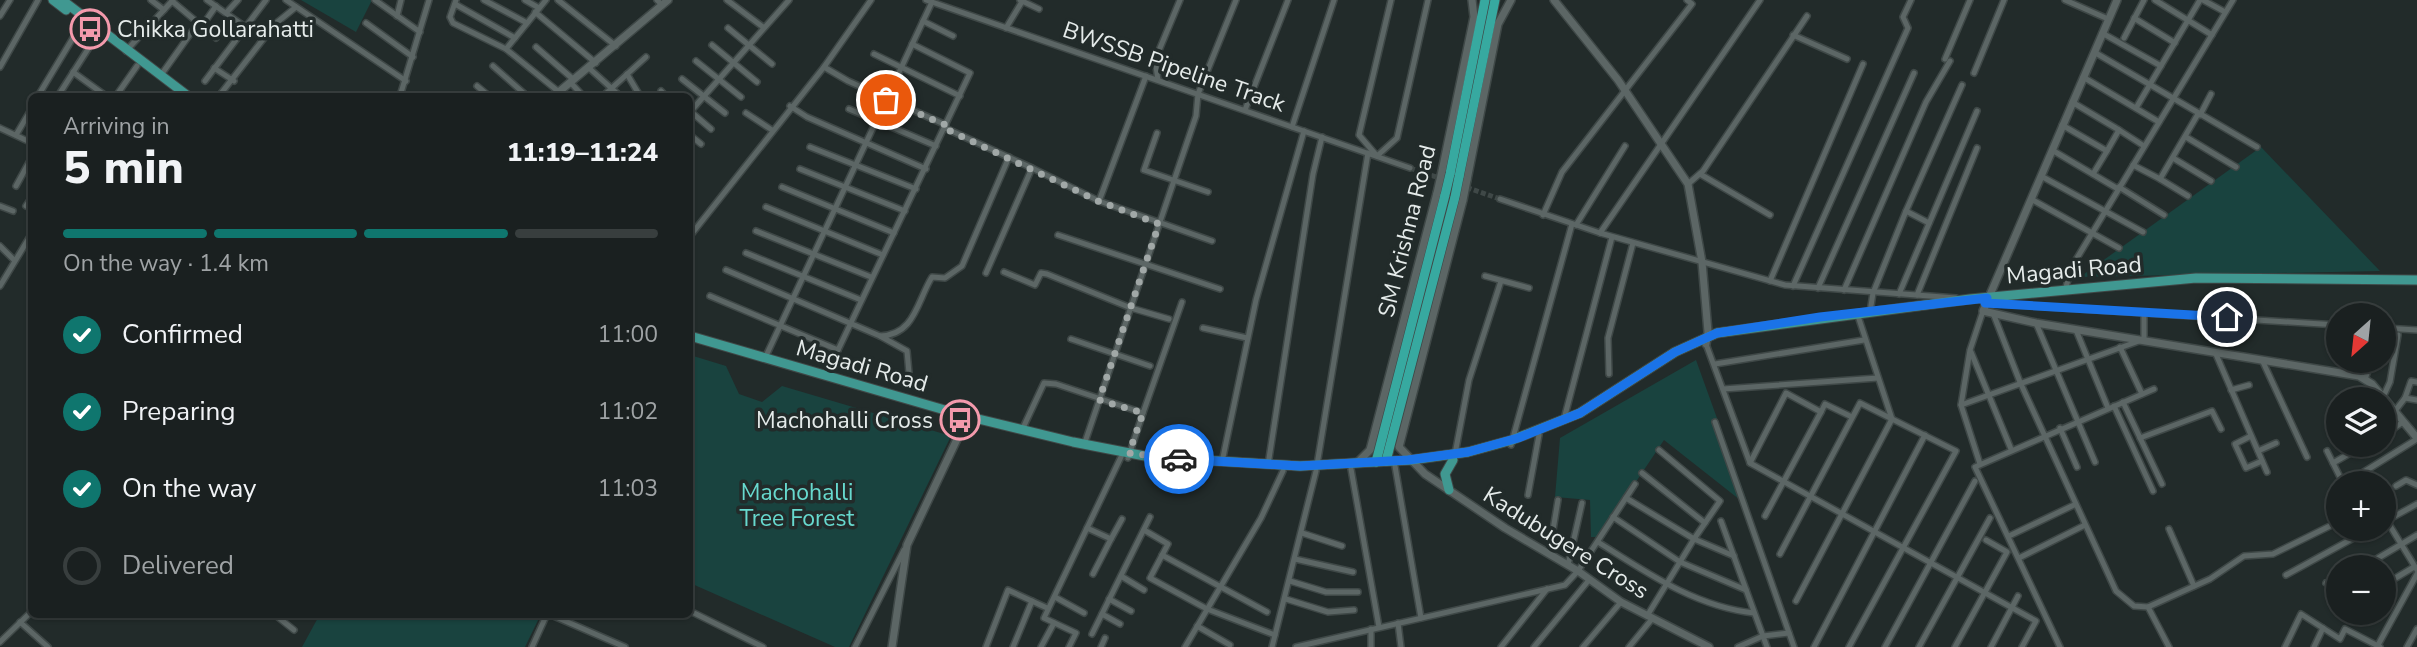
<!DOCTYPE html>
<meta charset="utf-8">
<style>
body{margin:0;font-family:"Nunito Sans",sans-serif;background:#232829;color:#f1f3f6;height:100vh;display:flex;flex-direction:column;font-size:26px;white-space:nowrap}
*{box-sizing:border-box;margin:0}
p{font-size:23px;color:#9fa3a5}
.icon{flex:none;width:38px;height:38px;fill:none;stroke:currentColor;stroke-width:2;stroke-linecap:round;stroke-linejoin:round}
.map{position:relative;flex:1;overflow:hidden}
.side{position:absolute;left:28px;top:93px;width:665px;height:525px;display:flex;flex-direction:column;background:#1a2020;border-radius:10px;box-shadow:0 2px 5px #0004,0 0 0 2px #383e3e}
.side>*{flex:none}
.needle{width:46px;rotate:207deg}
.buttons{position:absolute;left:2326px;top:303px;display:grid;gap:14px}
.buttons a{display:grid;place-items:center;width:70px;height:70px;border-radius:50%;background:#1a2020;box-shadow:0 2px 5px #0004,0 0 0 2px #383e3e;font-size:35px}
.pin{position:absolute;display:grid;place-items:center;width:60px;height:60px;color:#fff;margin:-30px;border:4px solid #fff;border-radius:50%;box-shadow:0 2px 7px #0007}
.courier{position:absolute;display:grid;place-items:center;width:70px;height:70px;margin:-35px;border:5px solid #1a73e8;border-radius:50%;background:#fff;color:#222;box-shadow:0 2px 9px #0007}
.overview em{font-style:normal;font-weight:800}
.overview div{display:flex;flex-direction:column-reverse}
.overview{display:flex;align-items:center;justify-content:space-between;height:119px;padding:0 35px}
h1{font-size:46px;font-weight:800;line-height:52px}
.bar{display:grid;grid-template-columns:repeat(4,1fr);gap:10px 7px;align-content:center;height:84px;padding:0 35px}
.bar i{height:9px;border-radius:5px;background:#383e3e}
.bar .selected{background:#0f766e}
.bar p{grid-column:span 4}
ol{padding:0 35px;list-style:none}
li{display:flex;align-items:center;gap:21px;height:77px}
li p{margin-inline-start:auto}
li .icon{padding:7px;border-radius:50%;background:#0f766e;color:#fff;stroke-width:4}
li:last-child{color:#9fa3a5}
li i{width:38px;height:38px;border:4px solid #383e3e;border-radius:50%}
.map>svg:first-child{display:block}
.green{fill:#19433f}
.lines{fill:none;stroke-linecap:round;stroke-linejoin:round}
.minor-tunnel{stroke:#3f4847;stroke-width:5;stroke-dasharray:5 2.5;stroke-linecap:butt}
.minor-casing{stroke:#3f4847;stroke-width:8}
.tertiary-casing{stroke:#3f4847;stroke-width:10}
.primary-casing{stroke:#3f4847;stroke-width:11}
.trunk-casing{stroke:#3f4847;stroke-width:11}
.minor{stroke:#5c6665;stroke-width:5}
.tertiary{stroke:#5c6665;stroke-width:7}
.primary{stroke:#409891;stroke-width:9}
.trunk{stroke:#37a9a0;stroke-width:9}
.tertiary-bridge-casing{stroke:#3f4847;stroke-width:10;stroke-linecap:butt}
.trunk-bridge-casing{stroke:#3f4847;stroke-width:11;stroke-linecap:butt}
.tertiary-bridge{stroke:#5c6665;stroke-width:7}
.trunk-bridge{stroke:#37a9a0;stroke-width:9}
.done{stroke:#a1a8a7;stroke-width:7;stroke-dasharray:0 12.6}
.route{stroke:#1a73e8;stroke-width:9}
.labels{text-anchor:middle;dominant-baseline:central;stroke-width:7;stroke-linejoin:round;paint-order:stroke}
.poi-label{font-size:23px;fill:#e5ebea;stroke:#222b2a;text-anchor:start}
.street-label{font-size:23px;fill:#e5ebea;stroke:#222b2a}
.park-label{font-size:23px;fill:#67d9ce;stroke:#222b2a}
</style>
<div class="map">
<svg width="2417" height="647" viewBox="0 0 2417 647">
<rect width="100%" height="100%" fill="#222b2a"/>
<g class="green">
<path d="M301,0H372L356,32Z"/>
<path d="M2261,147L2380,271L2080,277Z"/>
<path d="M690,355L726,366L739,394L762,402L782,386L951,436L849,647H835L690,583Z"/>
<path d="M1696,360L1749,507L1664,440L1599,537H1591L1590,500L1555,497L1560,438Z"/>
<path d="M320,614H541L525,647H302Z"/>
</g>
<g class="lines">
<path class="minor-tunnel" d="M1410,168L1500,199"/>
<g class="minor-casing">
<g id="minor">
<path d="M151,0L164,10"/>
<path d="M207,0L244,26"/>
<path d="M286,0L406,81"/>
<path d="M375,0L420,32"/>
<path d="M456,0L450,17L453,23L506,49L559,92"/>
<path d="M484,0L527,23"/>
<path d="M525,0L539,8"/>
<path d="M558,0L616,46"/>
<path d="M657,0L662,5"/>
<path d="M727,0L763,27"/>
<path d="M926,0L1410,168"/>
<path d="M1020,0L1039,9"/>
<path d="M1391,0L1359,135L1377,156L1397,138L1428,0"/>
<path d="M2065,0L2108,19"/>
<path d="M2155,0L2212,35"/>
<path d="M2203,0L2225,12"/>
<path d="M172,1L216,38"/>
<path d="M455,4L515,38"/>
<path d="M535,12L596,63"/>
<path d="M226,13L238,0"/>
<path d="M0,16L10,0"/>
<path d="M397,16L401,0"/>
<path d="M2134,18L2175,43"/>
<path d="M923,21L953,36"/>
<path d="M366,23L413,57"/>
<path d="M202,26L216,6"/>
<path d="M728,28L772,64"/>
<path d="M1006,28L1023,0"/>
<path d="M2102,33L2161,66"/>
<path d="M1793,35L1847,59"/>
<path d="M2124,38L2144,0"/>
<path d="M712,45L757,82"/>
<path d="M536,47L574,80"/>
<path d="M506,49L546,0"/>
<path d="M126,51L173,0"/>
<path d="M2094,52L2257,147"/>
<path d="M874,54L960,96"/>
<path d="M1945,59L1970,0"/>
<path d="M696,61L741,97"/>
<path d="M493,66L527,96"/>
<path d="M0,67L38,0"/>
<path d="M824,67L848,81L946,125"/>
<path d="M214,68L234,81"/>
<path d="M589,68L620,96"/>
<path d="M73,72L106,96"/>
<path d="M1974,73L2004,0"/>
<path d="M627,74L640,96"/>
<path d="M161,75L198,23"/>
<path d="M1146,76L1099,201L1212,241"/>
<path d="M2083,77L2159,122"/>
<path d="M682,79L725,113"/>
<path d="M1158,80L1155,60L1180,0"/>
<path d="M205,81L266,0"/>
<path d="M571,83L583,96"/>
<path d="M477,86L489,96"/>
<path d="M661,91L666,96"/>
<path d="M38,96L82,23"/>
<path d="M58,96L97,35"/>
<path d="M116,96L137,66"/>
<path d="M219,96L275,24L296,7"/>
<path d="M400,96L429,0"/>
<path d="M603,96L646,57"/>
<path d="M790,106L807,117L926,169"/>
<path d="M2136,108L2200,0"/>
<path d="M849,109L936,146"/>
<path d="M1245,110L1288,0"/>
<path d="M690,111L711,129"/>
<path d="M690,112L789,0"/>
<path d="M746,113L772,130"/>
<path d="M2200,115L2211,94"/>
<path d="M2062,125L2107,151L2119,130L2072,102"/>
<path d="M1292,127L1334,0"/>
<path d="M0,128L32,143"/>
<path d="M945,128L1032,168"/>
<path d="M2119,130L2144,146"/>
<path d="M1157,133L1144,170L1208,192"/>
<path d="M16,135L32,108"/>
<path d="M690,135L701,144"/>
<path d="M2186,137L2236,167"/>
<path d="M810,147L916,189"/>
<path d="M2052,150L2118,189"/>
<path d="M2173,158L2211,181"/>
<path d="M2133,165L2160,179L2198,114"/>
<path d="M800,169L905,211"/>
<path d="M1700,174L1770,215"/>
<path d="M2093,174L2107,151"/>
<path d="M2041,176L2143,232"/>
<path d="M2160,179L2188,196"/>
<path d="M1688,184L1703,171L1807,16"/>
<path d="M16,186L32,157"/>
<path d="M782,187L894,233"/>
<path d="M2119,187L2164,215"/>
<path d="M1500,199L1600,233L1785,285L1956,298"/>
<path d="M2031,199L2119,248"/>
<path d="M0,206L13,211"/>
<path d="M26,206L32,197"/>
<path d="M766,207L883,255"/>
<path d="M1906,211L1929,223"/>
<path d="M1543,215L1562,172L1692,4L1687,0"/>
<path d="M1576,225L1625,146"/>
<path d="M756,231L871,277"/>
<path d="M1600,233L1760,0"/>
<path d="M1058,235L1220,289"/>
<path d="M690,236L824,67L871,0"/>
<path d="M0,246L14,260"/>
<path d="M746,253L861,300"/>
<path d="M726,270L880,336"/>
<path d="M1004,272L1035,285L1041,273L1047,274L1131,308L1169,319"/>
<path d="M986,273L1032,168L1099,201"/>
<path d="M1485,276L1529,288"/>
<path d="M1770,281L1863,64"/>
<path d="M0,286L32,233"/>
<path d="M1793,286L1908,28L1903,17L1911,0"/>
<path d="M1818,288L1914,73"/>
<path d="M1844,290L1926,102L1950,61"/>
<path d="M2065,291L2071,268L2233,0"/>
<path d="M1899,294L1977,111"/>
<path d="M1917,295L1977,148"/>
<path d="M710,296L838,350L970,73L912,44"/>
<path d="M1985,303L2338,325"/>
<path d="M1870,312L1873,293L1906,211L1962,85"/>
<path d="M1993,313L2020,382L2116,591L2134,606L2148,607L2169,647"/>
<path d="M2036,323L2095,462"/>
<path d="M1203,328L1247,338"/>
<path d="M2384,328L2417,330"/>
<path d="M2076,330L2108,408"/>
<path d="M1071,339L1150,366"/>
<path d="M2144,340V312"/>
<path d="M1706,344L1750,463L2036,621L2022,647"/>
<path d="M2120,347L2142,394"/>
<path d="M1971,352L2011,449"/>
<path d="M2215,352L2267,472"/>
<path d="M765,358L932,2"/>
<path d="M2263,362L2307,457"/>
<path d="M1715,364L1864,340"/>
<path d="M909,373L907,351L880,336C915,335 917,301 932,277L945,278L962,266L1009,157"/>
<path d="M1609,374L1608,338L1633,243"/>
<path d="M827,376L838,350"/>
<path d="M2365,380L2371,360"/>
<path d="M1723,389L1878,378"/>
<path d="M2231,390L2249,385"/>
<path d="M2383,397L2390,382L2398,335"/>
<path d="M2405,398L2417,400"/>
<path d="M2123,402L2162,484"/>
<path d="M1961,405L2139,341"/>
<path d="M2114,406L2153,491"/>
<path d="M2395,411L2405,398L2411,381L2417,382"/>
<path d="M1143,413L1182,302"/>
<path d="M1564,419L1612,237"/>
<path d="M1715,422L1794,647"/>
<path d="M2060,428L2077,467"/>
<path d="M1022,430L1044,383L1056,384L1143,413L1128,458"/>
<path d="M2384,435L2403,422"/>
<path d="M2251,436L2235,444L2246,468L2262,461"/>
<path d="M2140,438L2212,411L2221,429"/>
<path d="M1084,445L1196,116L1198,94L1236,0"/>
<path d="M1511,445L1572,224"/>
<path d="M1659,450L1720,501L1694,539L1734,556"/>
<path d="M2258,451L2276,443"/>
<path d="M2327,451L2343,483"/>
<path d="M1455,454L1469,380L1501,281"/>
<path d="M1222,462L1256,300L1304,131"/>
<path d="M1750,463L1786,393L1821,412L1825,404L1852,417"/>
<path d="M2333,463L2366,444"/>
<path d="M1980,464L1961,405L1970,350L1983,311"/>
<path d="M1268,465L1313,174L1322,137"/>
<path d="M1317,465L1368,153"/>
<path d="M1395,466L1421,618"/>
<path d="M1351,469L1379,627"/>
<path d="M1642,473L1705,523"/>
<path d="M2346,483L2417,439"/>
<path d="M2396,486L2406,480L2417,485"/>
<path d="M1528,495L1539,435"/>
<path d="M1626,498L1694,539L1647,616"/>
<path d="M1765,516L1821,412"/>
<path d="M2384,516L2417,570"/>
<path d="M1613,517L1680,562L1746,590"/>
<path d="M1721,521L1767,647"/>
<path d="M2384,522L2417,504"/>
<path d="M1087,528L1111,539L1093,574"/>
<path d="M2169,529L2194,586"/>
<path d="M1144,530L1168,544L1150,578L1207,609L1275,635"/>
<path d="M1302,533L1342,546"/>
<path d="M2009,536L2074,505"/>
<path d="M1111,539L1122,519"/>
<path d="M1598,542C1647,573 1696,607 1754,613"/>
<path d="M1549,554L1558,500"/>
<path d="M1780,554L1860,403L1956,451L1849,647"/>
<path d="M1162,555L1267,612"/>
<path d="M2019,558L2085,525"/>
<path d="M1295,559L1353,572"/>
<path d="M1568,565L1582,503"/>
<path d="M2363,567L2417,535"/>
<path d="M2286,575L2372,528"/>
<path d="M1121,576L1144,590"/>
<path d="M1290,581L1326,592H1358"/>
<path d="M2326,583L2338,589"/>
<path d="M2384,585L2414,567"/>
<path d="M1055,597L1084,613"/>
<path d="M1109,599L1131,611"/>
<path d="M1286,599L1328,612L1354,610"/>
<path d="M1796,601L1892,419L1857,313"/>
<path d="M2148,607L2210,579L2244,556L2273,554L2338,522"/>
<path d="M690,611L763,647"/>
<path d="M274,614L294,630"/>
<path d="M549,614L625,647"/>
<path d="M1102,614L1120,624"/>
<path d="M20,622L48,647"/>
<path d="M1398,623L1401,647"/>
<path d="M1197,626L1230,645"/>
<path d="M1371,629V647"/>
<path d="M1092,634L1150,517"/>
<path d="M0,642L32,611"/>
<path d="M2378,645L2417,574"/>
<path d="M532,647L547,614"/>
<path d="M855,647L904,550"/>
<path d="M986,647L1008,590L1047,608"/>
<path d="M1013,647L1032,601"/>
<path d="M1041,647L1054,623"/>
<path d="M1069,647L1076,633L1044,618L1121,457"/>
<path d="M1101,647L1105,638"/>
<path d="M1185,647L1261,518L1283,471"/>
<path d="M1272,647L1316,471"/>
<path d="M1296,647L1565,585L1578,571L1635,484"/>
<path d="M1501,647L1547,589"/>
<path d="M1534,647L1589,580"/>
<path d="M1583,647L1621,602"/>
<path d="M1629,647L1652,619"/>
<path d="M1738,647L1763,636L1789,633"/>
<path d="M1814,647L1925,435"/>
<path d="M1885,647L1975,481"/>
<path d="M1919,647L1990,518"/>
<path d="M1955,647L2007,552L1986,540"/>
<path d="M1991,647L2018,596"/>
<path d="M2060,647L1975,467L2154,389"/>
<path d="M2285,647L2301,614L2340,639L2345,629L2380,647"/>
<path d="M2314,647L2323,628"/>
<path d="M2407,647L2417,629"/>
</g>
</g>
<g class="tertiary-casing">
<g id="tertiary">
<path d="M1554,0L1618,80L1688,184L1702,262L1708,332L1706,344"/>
<path d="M2117,0L1983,311L2036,323L2359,376L2372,384L2417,438"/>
<path d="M554,96L668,0"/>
<path d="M1442,171L1474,17L1472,0"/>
<path d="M1467,180L1498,24L1511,0"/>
<path d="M1463,200L1399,447L1425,474L1505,528L1578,571L1621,602L1709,647"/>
<path d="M1358,462L1370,450L1437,193"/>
<path d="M892,647L907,545L968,416"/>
</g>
</g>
<g class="primary-casing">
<g id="primary">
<path d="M53,0L66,10"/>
<path d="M62,0L188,96"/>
<path d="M690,336L962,415L1073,442L1150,457L1300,466L1411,460L1468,452L1512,440L1580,413L1675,352L1717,333L1970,299L2196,278L2417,280"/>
<path d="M1449,490L1445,474L1453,460"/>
</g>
</g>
<g class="trunk-casing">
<g id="trunk">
<path d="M1450,174L1485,0"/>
<path d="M1459,177L1495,0"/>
<path d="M1386,461L1455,197"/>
<path d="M1376,462L1445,195"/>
</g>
</g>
<use href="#minor" class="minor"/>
<use href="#tertiary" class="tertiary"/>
<use href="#primary" class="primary"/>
<use href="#trunk" class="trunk"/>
<g class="tertiary-bridge-casing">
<g id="tertiary-bridge">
<path d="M1437,193L1442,171"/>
<path d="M1463,200L1467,180"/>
</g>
</g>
<g class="trunk-bridge-casing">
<g id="trunk-bridge">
<path d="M1445,195L1450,174"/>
<path d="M1455,197L1459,177"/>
</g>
</g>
<use href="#tertiary-bridge" class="tertiary-bridge"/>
<use href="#trunk-bridge" class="trunk-bridge"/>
</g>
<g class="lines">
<path class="done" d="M886,100L946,125L944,128L1098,201L1159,224L1099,400L1143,413L1129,453L1179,459"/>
<path class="route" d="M1179,459L1300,466L1408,460L1468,452L1518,438L1580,413L1675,352L1717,333L1820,317L1987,298L1985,303L2227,317"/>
</g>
<defs>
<g id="bus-ring" transform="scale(2.0125)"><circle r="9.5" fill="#222b2a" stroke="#f39aac" stroke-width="1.5"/><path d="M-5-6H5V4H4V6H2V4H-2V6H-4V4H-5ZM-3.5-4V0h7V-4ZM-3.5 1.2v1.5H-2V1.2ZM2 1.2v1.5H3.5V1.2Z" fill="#f39aac"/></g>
</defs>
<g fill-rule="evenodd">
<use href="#bus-ring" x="90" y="29"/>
<use href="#bus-ring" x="960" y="420"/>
</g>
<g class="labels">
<g class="poi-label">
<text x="117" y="29">Chikka Gollarahatti</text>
<text x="933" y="420" text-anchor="end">Machohalli Cross</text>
</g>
<g class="street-label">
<text transform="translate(1174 67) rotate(19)">BWSSB Pipeline Track</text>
<text transform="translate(1407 231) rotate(-76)">SM Krishna Road</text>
<text transform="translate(2074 270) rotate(-5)">Magadi Road</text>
<text transform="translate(862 366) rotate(16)">Magadi Road</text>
<text transform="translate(1566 543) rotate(32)">Kadubugere Cross</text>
</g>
<g class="park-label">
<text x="797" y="492">Machohalli<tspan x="797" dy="26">Tree Forest</tspan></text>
</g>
</g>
</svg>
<div class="buttons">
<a><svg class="needle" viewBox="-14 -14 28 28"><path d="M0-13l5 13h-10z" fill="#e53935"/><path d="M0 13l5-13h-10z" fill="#9fa3a5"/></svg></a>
<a><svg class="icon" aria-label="layers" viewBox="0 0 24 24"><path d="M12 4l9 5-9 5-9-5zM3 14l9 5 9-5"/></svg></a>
<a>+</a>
<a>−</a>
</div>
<div class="pin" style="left:886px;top:100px;background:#ea580c"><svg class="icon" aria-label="bag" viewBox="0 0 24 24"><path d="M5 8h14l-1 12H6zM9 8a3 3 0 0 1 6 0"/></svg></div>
<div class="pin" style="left:2227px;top:317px;background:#1f2937"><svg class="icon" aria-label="home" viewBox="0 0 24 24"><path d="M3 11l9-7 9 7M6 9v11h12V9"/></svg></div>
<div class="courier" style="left:1179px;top:459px"><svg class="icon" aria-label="car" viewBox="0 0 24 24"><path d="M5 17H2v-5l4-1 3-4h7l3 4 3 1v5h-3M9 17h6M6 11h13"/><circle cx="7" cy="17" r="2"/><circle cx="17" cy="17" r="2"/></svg></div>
<section class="side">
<div class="overview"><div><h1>5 min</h1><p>Arriving in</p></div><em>11:19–11:24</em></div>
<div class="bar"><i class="selected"></i><i class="selected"></i><i class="selected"></i><i></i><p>On the way · 1.4 km</p></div>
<ol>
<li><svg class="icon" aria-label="check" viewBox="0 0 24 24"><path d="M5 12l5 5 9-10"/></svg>Confirmed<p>11:00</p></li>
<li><svg class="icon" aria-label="check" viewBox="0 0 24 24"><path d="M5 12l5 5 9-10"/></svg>Preparing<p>11:02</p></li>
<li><svg class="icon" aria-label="check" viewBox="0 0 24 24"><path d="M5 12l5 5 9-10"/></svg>On the way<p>11:03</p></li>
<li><i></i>Delivered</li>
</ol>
</section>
</div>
